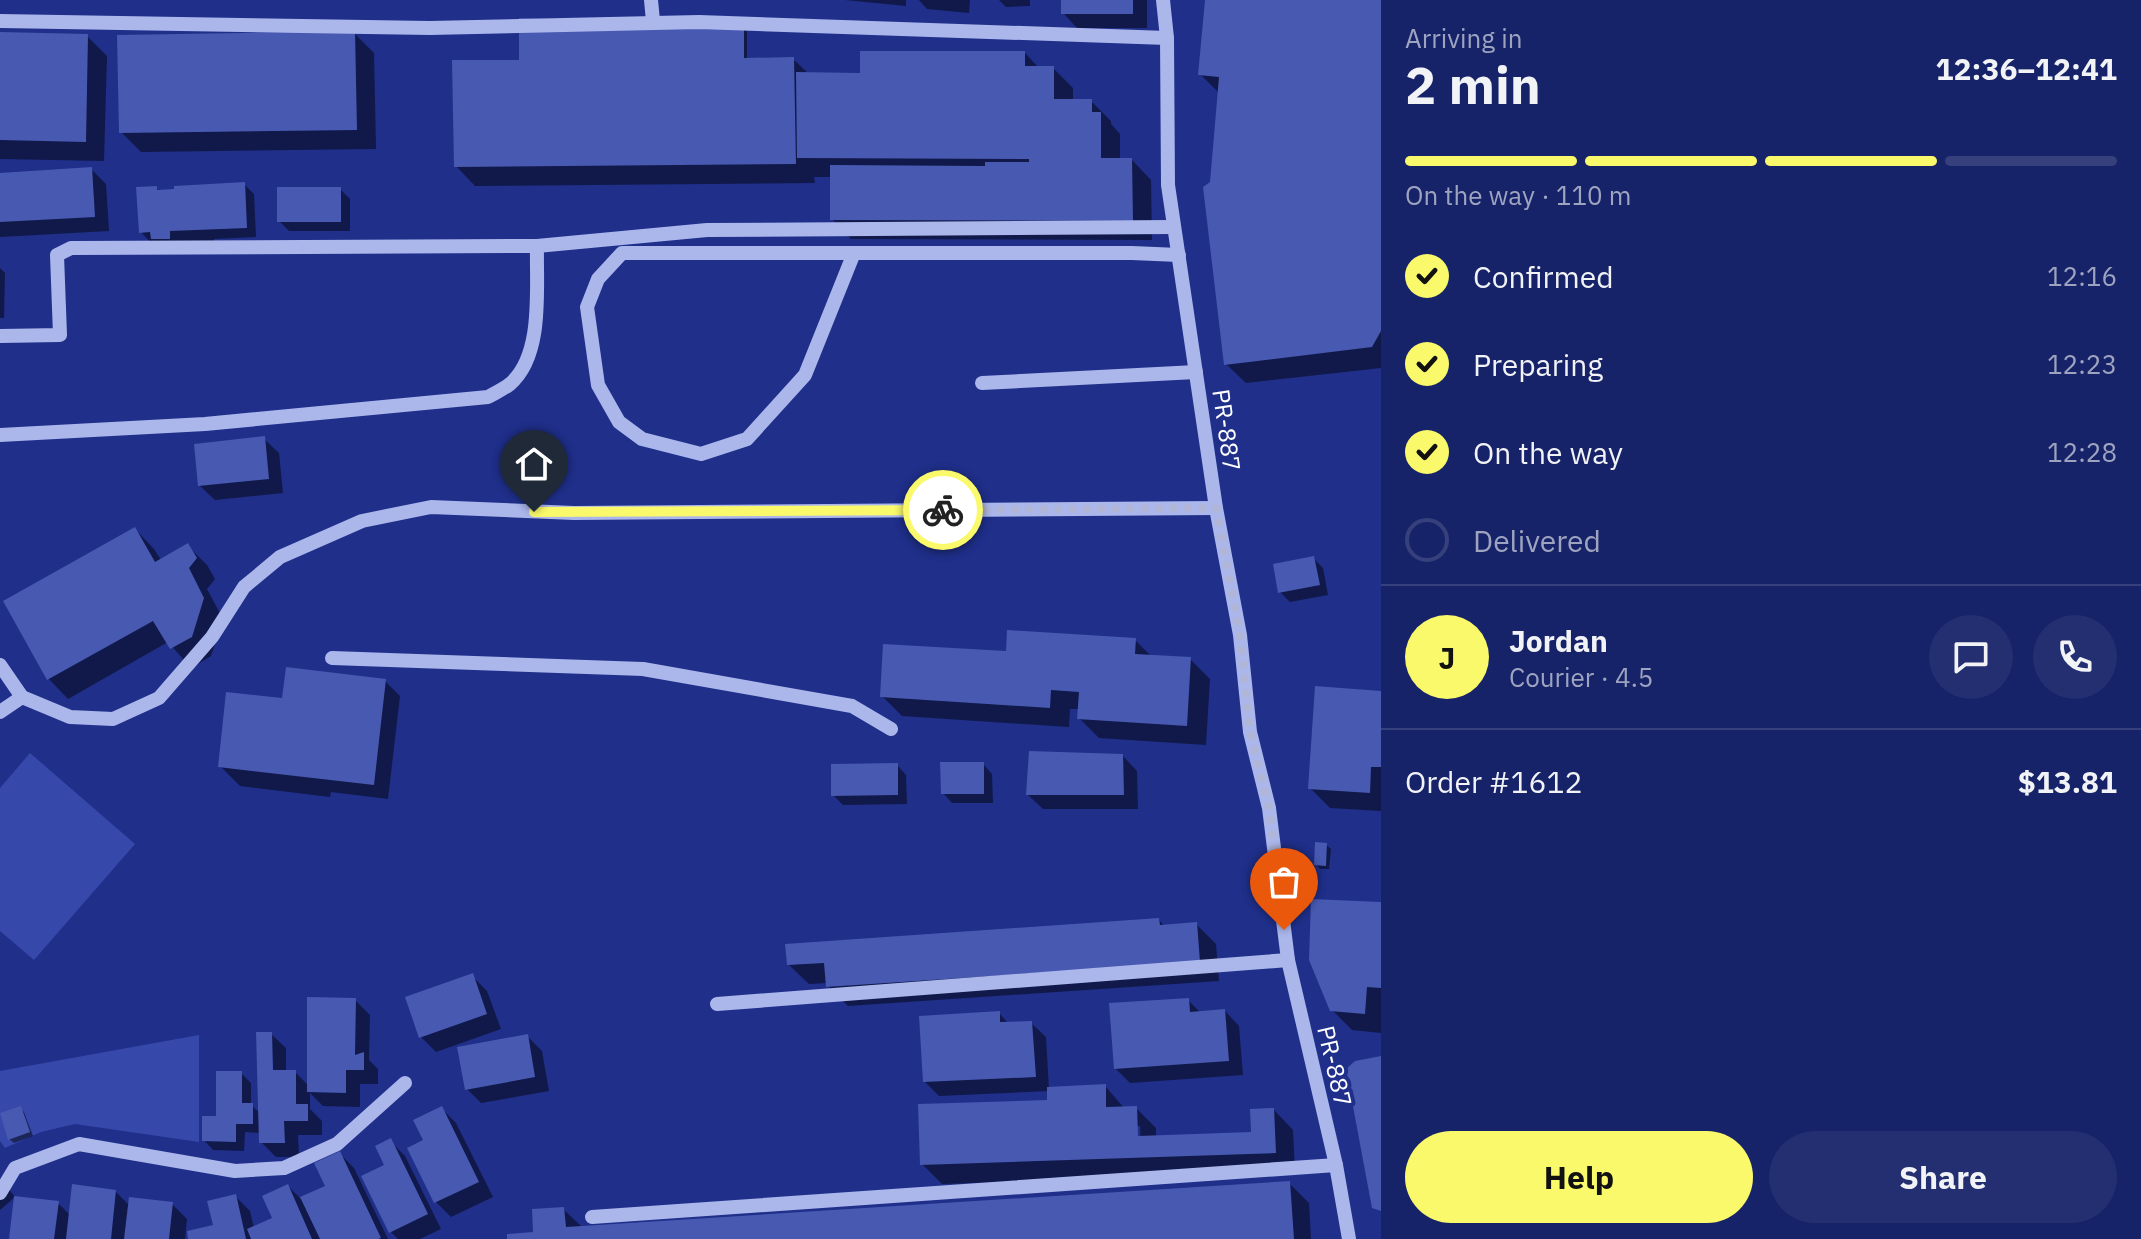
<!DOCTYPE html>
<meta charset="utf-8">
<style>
body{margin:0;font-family:"IBM Plex Sans",sans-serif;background:#242f71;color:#f1f3f6;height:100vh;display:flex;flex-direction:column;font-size:30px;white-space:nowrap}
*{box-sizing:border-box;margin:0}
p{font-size:26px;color:#9ea4c0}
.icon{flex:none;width:44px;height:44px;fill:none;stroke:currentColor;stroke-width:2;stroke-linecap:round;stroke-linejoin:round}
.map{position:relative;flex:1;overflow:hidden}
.drawer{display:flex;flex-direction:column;background:#172368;width:760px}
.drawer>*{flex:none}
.pin{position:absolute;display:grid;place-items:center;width:68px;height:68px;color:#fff;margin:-82px -34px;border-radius:50% 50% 50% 0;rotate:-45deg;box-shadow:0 0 8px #0007}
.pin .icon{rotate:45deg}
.courier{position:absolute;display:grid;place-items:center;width:80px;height:80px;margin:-40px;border:6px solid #f9f96b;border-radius:50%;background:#fff;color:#222;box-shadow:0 2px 10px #0007}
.summary em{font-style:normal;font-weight:800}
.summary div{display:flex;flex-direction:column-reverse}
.summary{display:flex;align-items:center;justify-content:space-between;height:136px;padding:0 24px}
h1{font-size:52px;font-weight:800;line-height:60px}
.bar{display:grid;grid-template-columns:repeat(4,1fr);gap:12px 8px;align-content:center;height:96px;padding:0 24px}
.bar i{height:10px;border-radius:6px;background:#36407c}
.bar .current{background:#f9f96b}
.bar p{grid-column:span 4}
.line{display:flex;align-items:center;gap:20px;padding:0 24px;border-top:2px solid #36407c}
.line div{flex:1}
.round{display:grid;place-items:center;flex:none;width:84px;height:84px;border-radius:42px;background:#242f71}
ol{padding:0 24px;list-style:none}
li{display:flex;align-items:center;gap:24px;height:88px}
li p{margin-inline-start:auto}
li .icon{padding:8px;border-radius:50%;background:#f9f96b;color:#111;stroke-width:4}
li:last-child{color:#9ea4c0}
li i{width:44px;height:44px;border:4px solid #36407c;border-radius:50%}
.cta{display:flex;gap:16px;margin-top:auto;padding:16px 24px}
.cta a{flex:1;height:92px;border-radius:48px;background:#f9f96b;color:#111;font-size:32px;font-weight:800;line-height:92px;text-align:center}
.cta a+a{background:#242f71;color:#f1f3f6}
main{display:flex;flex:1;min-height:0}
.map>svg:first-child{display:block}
.green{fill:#3648aa}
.shadow{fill:#0007;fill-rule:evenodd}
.building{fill:#4859b2}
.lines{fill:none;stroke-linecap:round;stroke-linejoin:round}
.minor{stroke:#abb6eb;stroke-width:14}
.done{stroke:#b1b6d6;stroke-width:8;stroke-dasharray:0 14.4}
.route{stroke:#f9f96b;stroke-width:10}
.labels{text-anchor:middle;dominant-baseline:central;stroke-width:8;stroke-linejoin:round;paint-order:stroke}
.street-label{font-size:24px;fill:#fff;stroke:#1f2f8a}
</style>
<main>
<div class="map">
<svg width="1381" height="1239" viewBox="0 0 1381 1239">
<rect width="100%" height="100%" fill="#1f2f8a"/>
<g class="green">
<path d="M30,753L135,844L34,960L0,931V788Z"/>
<path d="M199,1035V1142L75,1124L41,1132L5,1148L0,1141V1071Z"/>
</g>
<g class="shadow">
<path d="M845,0H906V6Z"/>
<path d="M919,0H970L969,13L927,9Z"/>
<path d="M999,0H1030V6L1006,7Z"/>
<path d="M1063,0H1147V28H1077L1063,13Z"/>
<path d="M1207,0H1381V368L1246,383L1226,364L1212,184L1220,94L1200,74Z"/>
<path d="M743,27L747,31V59H793L809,74L862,75L1025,53L1039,68H1053L1073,88V101H1091L1111,121V124L1120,134V160H1132L1151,180L1152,240L851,239L832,219V177H814L815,183L475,186L456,166L521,62Z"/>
<path d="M354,33L374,53L376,149L141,152L121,132Z"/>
<path d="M0,34L87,36L107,56L104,161L0,159Z"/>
<path d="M91,169L106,184L109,231L0,237V175Z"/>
<path d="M244,184L254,194L256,237L214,239V244L155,247L141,232L156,188L159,191Z"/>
<path d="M340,189L350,199V231H289L279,221Z"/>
<path d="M0,268L5,273L4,318H0Z"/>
<path d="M264,439L279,453L283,493L215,500L200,486Z"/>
<path d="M135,529L154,549L161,560L188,546L207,565L215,579L207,589L223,619L211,656L191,668L168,642L68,699L49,679Z"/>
<path d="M1313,558L1323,568L1328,595L1290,602L1280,592Z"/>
<path d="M1135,640L1152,657L1190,659L1210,679L1206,745L1099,738L1080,719V709H1070L1069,727L902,716L882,696L1008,654Z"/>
<path d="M385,681L400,696L388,799L331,792L330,797L240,786L220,766L284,700Z"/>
<path d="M1381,693V811L1330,808L1310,788Z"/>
<path d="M1123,756L1137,771L1138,809H1043L1028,795Z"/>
<path d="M983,764L992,774L993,803H952L943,793Z"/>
<path d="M897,765L906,775L907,804L843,805L833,795Z"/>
<path d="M1326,845L1331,849L1329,869H1320L1316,864Z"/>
<path d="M1381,904V1033L1352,1030L1332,1010Z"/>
<path d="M1159,920L1165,927L1196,924L1216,944L1219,981L848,1006L828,986V983L809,984L789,965Z"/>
<path d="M472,976L487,991L501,1029L436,1052L421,1037Z"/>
<path d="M355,1000L370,1015L369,1060L378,1069V1084H360V1107L323,1106L310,1093V1109L322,1121V1135H298L299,1157H276L261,1142V1133L245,1132L244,1151L213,1150L204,1140L241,1073L251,1083V1105L260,1113L271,1034L286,1048V1072H295L309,1086Z"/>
<path d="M1188,1000L1201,1013L1225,1011L1239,1026L1243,1075L1130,1083L1115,1068Z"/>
<path d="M999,1013L1009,1024L1031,1023L1046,1037L1049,1089L1105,1086L1125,1109L1136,1108L1156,1128V1138L1253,1134L1274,1110L1293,1130L1295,1172L942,1184L922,1164L1049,1102V1091L939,1096L925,1082ZM1136,1126H1140L1141,1146H1137Z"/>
<path d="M527,1036L542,1051L549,1091L481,1103L467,1089Z"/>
<path d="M20,1108L24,1112L33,1136L14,1143L9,1139Z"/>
<path d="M442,1109L456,1123L493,1197L451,1217L436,1202L410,1148L425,1140Z"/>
<path d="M390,1141L405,1156L441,1229L420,1239H398L391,1232L387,1166Z"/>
<path d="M339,1153L354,1168L388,1239H191L216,1227L235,1196L250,1211L254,1228L274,1220L288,1186L301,1199L327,1187Z"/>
<path d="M0,1178L15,1197L0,1210Z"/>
<path d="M1289,1183L1309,1203L1311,1239H509L536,1234L563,1209L583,1228Z"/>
<path d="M115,1191L130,1206L172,1204L187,1219L185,1239H11L58,1203L71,1216Z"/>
</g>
<g class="building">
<rect x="1061" y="0" width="72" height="14"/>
<path d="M1205,0H1381V331L1372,347L1224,365L1203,187L1210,182L1219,77L1198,75Z"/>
<path d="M519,18L744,25V58L794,57L796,164L454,167L452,60H519Z"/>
<path d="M355,31L357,130L119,133L117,35Z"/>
<path d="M0,32L88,34L86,142L0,140Z"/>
<path d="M860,51H1025V66H1054V99H1092V112H1101V158H1132L1133,221L830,220V165L985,166V162H1029V159L797,158L796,72L860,73Z"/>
<path d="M92,167L95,217L0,222V173Z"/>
<path d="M245,182L247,228L170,231V239H151L150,232L139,233L136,187L157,186V190L174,189V186Z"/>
<rect x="277" y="187" width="64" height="35"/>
<path d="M265,436L269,479L198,486L194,444Z"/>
<path d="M135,527L155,562L188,543L197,558L189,568L204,598L192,637L170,649L153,621L47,680L3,601Z"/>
<path d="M1314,556L1320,585L1278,593L1273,564Z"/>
<path d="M1007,630L1136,638L1135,654L1191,657L1187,726L1077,719L1079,692L1051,690L1050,708L880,697L883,644L1006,651Z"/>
<path d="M286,667L386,679L374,785L218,767L226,692L282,698Z"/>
<path d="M1315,686L1381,691V767H1371L1370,793L1308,789Z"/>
<path d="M1029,751L1123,754L1124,795H1026Z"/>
<path d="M940,762H984V794H941Z"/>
<path d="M898,763V795L831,796V764Z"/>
<path d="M1315,842L1327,843L1326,866L1314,865Z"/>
<path d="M1311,899L1381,902V988L1367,987L1365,1014L1330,1011L1309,960Z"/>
<path d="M1159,918L1160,925L1197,922L1200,962L826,987L824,963L787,965L785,944Z"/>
<path d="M473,973L487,1014L419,1038L405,997Z"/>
<path d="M307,997L356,998L355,1055L364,1052V1070H346V1093L307,1092Z"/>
<path d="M1189,998L1190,1012L1225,1009L1229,1061L1114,1069L1109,1003Z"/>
<path d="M1000,1011V1022L1032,1021L1036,1077L923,1082L919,1016Z"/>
<path d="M256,1032H272L273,1070H296V1104H308V1121H284L285,1143H259Z"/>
<path d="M528,1034L535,1077L465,1090L457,1047Z"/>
<path d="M1381,1056V1211L1372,1208L1346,1069L1355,1061Z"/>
<path d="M216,1071H242V1103H253V1124H236V1142L202,1141V1116H216Z"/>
<path d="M1106,1084V1107L1137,1106L1138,1136L1251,1132L1250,1109L1274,1108L1276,1153L920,1165L918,1104L1047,1100V1087Z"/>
<path d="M21,1106L30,1132L8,1140L0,1113Z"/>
<path d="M442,1106L479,1182L434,1203L407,1148L423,1140L413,1120Z"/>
<path d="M391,1138L428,1214L389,1233L361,1176L384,1165L375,1146Z"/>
<path d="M340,1151L381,1238L378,1239H320L300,1197L325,1186L314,1163Z"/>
<path d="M1290,1181L1294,1239H507V1234L533,1232L532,1209L564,1207L566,1227Z"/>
<path d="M72,1184L116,1190L111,1239H66Z"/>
<path d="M288,1184L312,1239H251L247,1229L272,1218L262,1196Z"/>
<path d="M236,1194L246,1239H188L187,1231L213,1225L207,1201Z"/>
<path d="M14,1196L59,1201L54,1239H9Z"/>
<path d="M129,1197L173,1202L169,1239H124Z"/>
</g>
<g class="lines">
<g class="minor">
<path d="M651,0L653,21"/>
<path d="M1163,0L1167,38L1168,185L1216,508L1240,635L1250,732L1269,808L1288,960L1336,1165L1349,1239"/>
<path d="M0,21L430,28L699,22L1167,38"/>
<path d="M854,253L805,375L747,439L701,454L642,439L619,422L598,385L587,307L598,279L622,253H1132L1179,255"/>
<path d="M0,336L60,335L57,255L71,248L537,246L707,230L1174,227"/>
<path d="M982,383L1196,372"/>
<path d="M0,435L205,424L488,397C495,393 504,389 510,384C544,355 536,287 537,246"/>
<path d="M332,658L643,669L852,706L891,729"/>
<path d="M0,665L22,697L70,717L113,719L159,698L212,637L244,587L280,557L362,521L431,507L574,513L1216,508"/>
<path d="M0,712L22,697"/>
<path d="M717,1004L1288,960"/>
<path d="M0,1193L15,1168L79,1144L235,1171L284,1168L337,1144L405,1083"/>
<path d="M592,1217L1336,1165"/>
</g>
</g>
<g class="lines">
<path class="done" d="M943,510L1216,508L1240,635L1250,732L1269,808L1284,930"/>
<path class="route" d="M534,512L943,510"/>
</g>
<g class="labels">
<g class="street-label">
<text transform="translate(1227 430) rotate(82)">PR-887</text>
<text transform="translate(1335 1066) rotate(77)">PR-887</text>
</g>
</g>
</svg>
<div class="pin" style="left:1284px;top:930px;background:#ea580c"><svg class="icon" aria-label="bag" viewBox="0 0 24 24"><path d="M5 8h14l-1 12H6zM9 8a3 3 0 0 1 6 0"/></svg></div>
<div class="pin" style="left:534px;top:512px;background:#1f2937"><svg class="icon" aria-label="home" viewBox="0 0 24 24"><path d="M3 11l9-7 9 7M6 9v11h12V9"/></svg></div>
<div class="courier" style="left:943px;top:510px"><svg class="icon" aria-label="bike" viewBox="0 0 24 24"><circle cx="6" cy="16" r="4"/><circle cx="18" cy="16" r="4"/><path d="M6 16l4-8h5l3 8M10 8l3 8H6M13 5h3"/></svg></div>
</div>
<section class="drawer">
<div class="summary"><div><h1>2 min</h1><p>Arriving in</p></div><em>12:36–12:41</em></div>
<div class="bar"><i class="current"></i><i class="current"></i><i class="current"></i><i></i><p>On the way · 110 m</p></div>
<ol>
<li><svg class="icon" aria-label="check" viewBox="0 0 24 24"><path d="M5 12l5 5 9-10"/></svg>Confirmed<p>12:16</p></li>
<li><svg class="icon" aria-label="check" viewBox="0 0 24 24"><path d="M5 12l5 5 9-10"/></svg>Preparing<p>12:23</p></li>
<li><svg class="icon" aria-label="check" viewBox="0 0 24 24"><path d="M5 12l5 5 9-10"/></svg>On the way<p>12:28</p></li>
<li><i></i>Delivered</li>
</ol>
<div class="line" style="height:144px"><b class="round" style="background:#f9f96b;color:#111">J</b><div><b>Jordan</b><p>Courier · 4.5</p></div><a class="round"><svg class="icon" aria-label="chat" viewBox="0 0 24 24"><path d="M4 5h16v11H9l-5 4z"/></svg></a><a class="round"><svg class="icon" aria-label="phone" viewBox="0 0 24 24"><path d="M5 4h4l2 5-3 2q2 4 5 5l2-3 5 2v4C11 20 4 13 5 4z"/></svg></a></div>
<div class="line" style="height:104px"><div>Order #1612</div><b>$13.81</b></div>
<div class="cta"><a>Help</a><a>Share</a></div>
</section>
</main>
